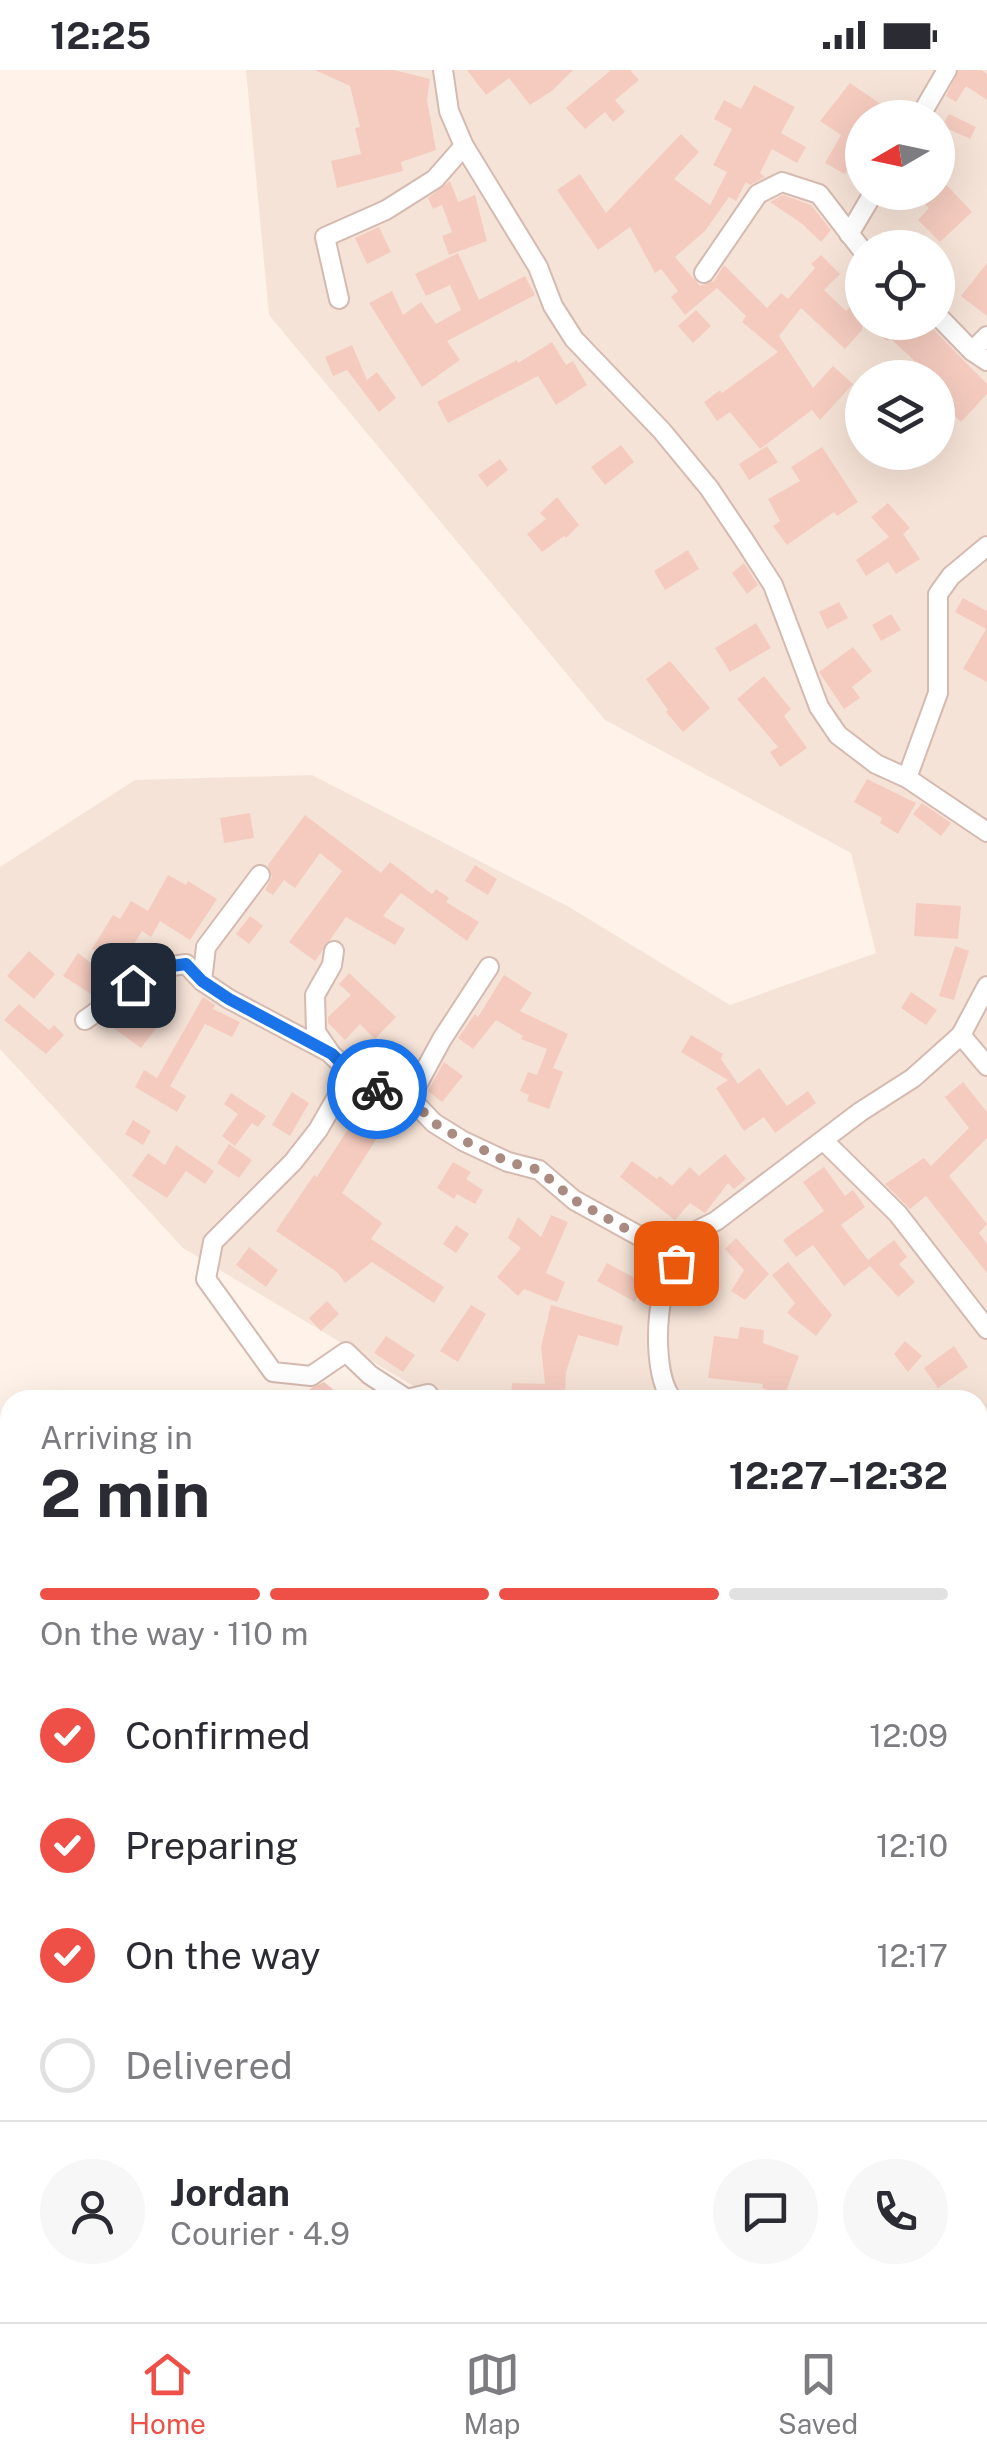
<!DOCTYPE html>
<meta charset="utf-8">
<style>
body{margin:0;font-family:"Public Sans",sans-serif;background:#f7f7f7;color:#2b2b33;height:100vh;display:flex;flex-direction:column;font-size:38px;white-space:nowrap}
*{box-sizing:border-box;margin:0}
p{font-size:32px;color:#7c7c81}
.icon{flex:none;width:55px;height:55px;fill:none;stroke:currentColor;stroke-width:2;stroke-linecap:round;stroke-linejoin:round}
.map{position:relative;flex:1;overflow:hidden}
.details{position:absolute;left:0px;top:1320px;width:988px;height:932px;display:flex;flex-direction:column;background:#fff;border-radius:30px 30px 0 0;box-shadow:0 10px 40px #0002}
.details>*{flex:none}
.needle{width:65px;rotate:261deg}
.tools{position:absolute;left:845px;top:30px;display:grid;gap:20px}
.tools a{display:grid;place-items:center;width:110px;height:110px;border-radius:50%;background:#fff;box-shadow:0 10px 40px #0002;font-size:50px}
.pin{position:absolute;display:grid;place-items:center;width:85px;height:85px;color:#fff;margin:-42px;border-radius:20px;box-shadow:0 5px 15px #0006}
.courier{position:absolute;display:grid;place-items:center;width:100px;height:100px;margin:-50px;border:8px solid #1a73e8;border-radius:50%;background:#fff;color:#222;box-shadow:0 2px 12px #0007}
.headline em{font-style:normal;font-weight:700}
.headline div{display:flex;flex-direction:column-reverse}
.headline{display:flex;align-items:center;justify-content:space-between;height:170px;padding:0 40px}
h1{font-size:65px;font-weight:700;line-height:75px}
.bar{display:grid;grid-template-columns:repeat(4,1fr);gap:15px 10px;align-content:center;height:120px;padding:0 40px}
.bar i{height:12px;border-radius:8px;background:#e1e1e2}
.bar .active{background:#ee5048}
.bar p{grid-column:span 4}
.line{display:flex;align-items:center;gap:25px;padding:0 40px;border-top:2px solid #e1e1e2}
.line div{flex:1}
.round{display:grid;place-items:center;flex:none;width:105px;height:105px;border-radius:52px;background:#f7f7f7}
ol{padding:0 40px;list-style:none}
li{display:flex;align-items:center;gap:30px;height:110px}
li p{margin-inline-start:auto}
li .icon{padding:10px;border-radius:50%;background:#ee5048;color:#fff;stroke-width:4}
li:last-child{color:#7c7c81}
li i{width:55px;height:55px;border:5px solid #e1e1e2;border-radius:50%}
.status{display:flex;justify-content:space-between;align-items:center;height:70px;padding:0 50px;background:#fff;direction:ltr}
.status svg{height:28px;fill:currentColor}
.tabs{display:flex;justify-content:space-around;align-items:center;height:140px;border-top:2px solid #e1e1e2;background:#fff;font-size:28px;color:#7c7c81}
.tabs a{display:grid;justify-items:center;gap:5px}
.tabs .active{color:#ee5048}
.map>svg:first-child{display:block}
.residential{fill:#f6e3d7;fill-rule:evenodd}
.building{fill:#f5cbbf}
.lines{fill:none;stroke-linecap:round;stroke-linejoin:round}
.minor-casing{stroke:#d4bab0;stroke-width:22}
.minor{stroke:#fff;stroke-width:18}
.done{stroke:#a98b82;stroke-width:10;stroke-dasharray:0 18}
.route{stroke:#1a73e8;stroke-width:12}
</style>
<div class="status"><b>12:25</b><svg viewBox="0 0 49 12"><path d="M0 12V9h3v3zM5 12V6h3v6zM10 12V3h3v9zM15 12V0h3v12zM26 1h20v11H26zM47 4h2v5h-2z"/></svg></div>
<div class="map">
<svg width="987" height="2252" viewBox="0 0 987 2252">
<rect width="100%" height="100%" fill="#fef2e9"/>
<path class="residential" d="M246,0H987V2252H96L117,2242H978V1330H437L183,1178L0,979V797L135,710L312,705L569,837L730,935L876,883L851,783L605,650L269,245ZM862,48H938V122H862ZM862,178H938V252H862ZM862,308H938V382H862Z"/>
<g class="building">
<path d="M315,0H394L430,9L427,30L436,80L401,92L403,101L337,118L331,91L361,84L355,58L360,57L350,16Z"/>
<path d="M467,0H573L552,21L530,35L509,8L486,25Z"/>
<path d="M611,0H630L639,10L615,30L625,42L613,52L605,42L585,59L566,38Z"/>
<path d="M959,0H981L987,4V30L966,16L956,32L946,26Z"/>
<path d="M850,13L901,48H862V72L845,104L825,93L841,65L820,51Z"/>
<path d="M754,15L795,37L781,63L806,77L797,93L772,79L760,103L765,107L750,115L746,112L736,131L729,127L705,161L675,187L700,216L714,211L724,195L767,238L781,223L788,229L815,198L811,194L821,185L840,204L824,220L846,241L862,223V260L845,279L801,238L779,266L813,318L833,296L853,314L820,350L812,340L760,379L730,342L717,351L704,332L720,320L722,323L778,282L742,252L746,246L717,218L685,245L671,227L678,221L661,199L655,203L630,157L598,180L557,120L580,104L606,143L681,64L699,82L674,109L710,135L727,102L713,95L732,59L714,49L724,30L741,39Z"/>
<path d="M949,44L976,57L970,69L942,56Z"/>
<path d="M938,106L972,142L940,172L918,150L929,138L914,122H938Z"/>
<path d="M450,111L458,132L475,125L487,171L449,185L442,166L452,162L442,135L433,139L428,128Z"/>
<path d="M783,125L811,135L831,160L821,172L801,153L770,132Z"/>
<path d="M379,157L391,182L367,194L355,168Z"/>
<path d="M458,183L479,230L525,206L535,225L447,271L460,290L422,317L369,233L392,221L403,245L421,232L436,254L461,240L450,215L426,226L415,204Z"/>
<path d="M987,193V246L961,226Z"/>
<path d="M696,240L711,256L693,273L678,256Z"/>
<path d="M864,252H926L987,314V324L961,352L938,329V308H933L890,268L887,271Z"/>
<path d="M552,272L566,295L573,291L587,315L556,335L538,306L448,353L437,332L517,290L518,293Z"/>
<path d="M352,275L367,310L377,302L396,328L379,342L347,300L333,306L325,287Z"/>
<path d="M621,375L634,392L605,415L591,397Z"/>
<path d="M767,376L778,392L749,410L739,394Z"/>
<path d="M822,377L858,432L837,446L834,442L787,475L773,456L780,451L768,429L800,411L791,397Z"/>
<path d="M500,389L508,400L487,417L478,405Z"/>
<path d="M557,427L579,455L566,468L564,466L542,482L527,464L546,449L540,443Z"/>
<path d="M888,433L910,458L903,464L920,489L896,504L888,492L866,506L856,490L889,467L871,447Z"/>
<path d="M688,480L699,499L665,520L654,501Z"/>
<path d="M744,493L758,515L747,524L732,503Z"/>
<path d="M963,528L987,541V612L963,599L986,559L955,542Z"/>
<path d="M839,532L848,548L827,559L819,542Z"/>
<path d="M891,544L901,560L881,571L872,555Z"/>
<path d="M756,553L771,578L730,602L715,578Z"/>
<path d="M853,577L872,601L852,617L860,628L844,639L819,602Z"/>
<path d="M670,591L710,638L683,662L666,642L668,640L646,609Z"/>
<path d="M764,606L791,639L784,646L807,678L780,697L770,682L778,677L737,629Z"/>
<path d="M867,709L916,733L898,764L880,753L882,748L854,732Z"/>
<path d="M922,733L951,753L941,766L913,744Z"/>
<path d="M250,743L254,768L224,773L220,748Z"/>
<path d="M305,745L381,803L390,792L432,824L436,819L449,828L446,832L479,852L467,871L401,823L383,846L405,859L395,875L346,847L315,891L289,872L342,801L320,783L295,818L284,810L273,825L265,820L272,807L268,795Z"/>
<path d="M475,795L497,809L488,825L465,811Z"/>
<path d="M168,805L186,815L188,811L217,829L190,870L160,851L151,867L142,861L128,884L119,878L112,890L92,879L113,845L120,849L131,831L148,841Z"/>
<path d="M916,833L961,836L958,869L914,866Z"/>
<path d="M250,846L263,856L249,874L236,864Z"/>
<path d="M955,876L969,881L954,930L939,926Z"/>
<path d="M29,881L55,904L34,929L7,906Z"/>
<path d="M78,883L104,903L91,924L63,906Z"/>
<path d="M349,903L396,947L375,969L360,954L345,970L328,953V947L351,925L339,914Z"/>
<path d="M504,905L532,923L520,941L568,964L553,998L563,1002L549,1039L527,1031L529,1025L520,1021L528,1002L537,1005L547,979L521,969L523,966L496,950L473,979L458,968L475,944L478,947Z"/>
<path d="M911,922L937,940L926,955L901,938Z"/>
<path d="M203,927L215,935L213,939L240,952L232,967L205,954L170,1016L186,1026L177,1042L135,1017L144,1000L157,1008Z"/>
<path d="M137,928L163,949L141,978L104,951L127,935L129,937Z"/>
<path d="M19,934L49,960L54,955L64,965L46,984L4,950Z"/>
<path d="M691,965L723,984L721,989L738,1014L759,998L787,1036L808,1021L816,1033L775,1063L764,1047L744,1061L716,1018L728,1010L681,982Z"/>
<path d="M444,992L463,1006L442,1032L428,1021Z"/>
<path d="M963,1012L987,1042V1068L949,1106L987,1154L979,1163L987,1174V1203L926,1126L910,1139L885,1114L924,1088L931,1096L969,1058L945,1027Z"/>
<path d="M292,1022L309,1033L290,1066L272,1055Z"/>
<path d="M231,1023L266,1046L258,1057L252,1053L235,1076L222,1066L238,1044L224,1034Z"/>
<path d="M365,1033L389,1049L342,1123L382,1153L371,1169L444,1217L434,1233L372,1192L345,1213L337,1202L276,1161L314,1105L317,1107Z"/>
<path d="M133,1050L151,1061L143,1075L125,1064Z"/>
<path d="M229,1074L252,1090L239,1108L217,1093Z"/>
<path d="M176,1075L214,1101L205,1114L186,1101L167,1128L132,1106L148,1083L165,1095Z"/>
<path d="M725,1084L746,1109L734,1119L728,1113L705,1143L690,1133L675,1150L620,1107L632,1091L657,1109L660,1106L672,1116L690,1097L699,1106Z"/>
<path d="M453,1092L471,1102L466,1109L483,1120L475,1134L457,1124L454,1129L437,1118Z"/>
<path d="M824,1097L845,1126L853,1120L865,1137L841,1155L868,1190L894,1170L907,1187L899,1194L915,1212L898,1227L870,1196L844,1216L813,1175L796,1187L783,1170L824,1141L803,1112Z"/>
<path d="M551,1145L568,1152L546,1203L565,1212L557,1232L524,1219L518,1226L497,1207L521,1178L508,1168L518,1147L541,1167Z"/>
<path d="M456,1155L469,1164L456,1183L443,1174Z"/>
<path d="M736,1168L769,1204L745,1230L731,1221L744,1200L725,1179Z"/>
<path d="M249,1177L278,1200L266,1217L236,1195Z"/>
<path d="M788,1192L832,1245L816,1266L787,1243L795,1233L772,1205Z"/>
<path d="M607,1193L644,1213L635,1232L597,1211Z"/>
<path d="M327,1231L339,1244L321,1261L309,1248Z"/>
<path d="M471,1235L486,1244L458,1292L440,1281Z"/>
<path d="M551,1235L623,1256L618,1276L578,1265L566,1302L565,1326H561V1330H511L512,1313L545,1314L541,1277Z"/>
<path d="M740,1257L764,1260L763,1273L799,1286L784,1327L762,1318L763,1314L708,1308L714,1266L738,1269Z"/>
<path d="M386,1266L415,1285L403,1302L374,1283Z"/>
<path d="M905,1271L922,1286L908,1302L894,1284Z"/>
<path d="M954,1276L968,1297L938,1318L924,1298Z"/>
<path d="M324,1312L346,1330H301L311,1318Z"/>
</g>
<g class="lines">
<g class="minor-casing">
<g id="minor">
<path d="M443,0L449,41L464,76L538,197L553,236L574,269L662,361L709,418L744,470L773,515L819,637L838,665L876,694L907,708L987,762"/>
<path d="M919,48L947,0"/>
<path d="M849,164L874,122"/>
<path d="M704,203L758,124L782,112L819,124L862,180"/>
<path d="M339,229L325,167L386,140L435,109L464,76"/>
<path d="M938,246L972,281L987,291"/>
<path d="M972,281L987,266"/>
<path d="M907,708L938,623V524L951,506L987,476"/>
<path d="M334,881L332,895L315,925L316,962L331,984L363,1015L410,1028L434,1053L463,1071L508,1092L539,1100L574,1130L650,1172L676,1193"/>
<path d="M202,911L206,877L260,805"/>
<path d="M85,950L157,898L186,894L202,911L229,929L327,981"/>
<path d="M961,965L987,996"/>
<path d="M363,1015L353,1023L337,1027L318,1060L293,1092L213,1172L206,1209L273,1302L311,1306L346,1282L370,1305L407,1329L428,1324L432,1330"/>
<path d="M410,1028L442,969L489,897"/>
<path d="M824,1071L898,1144L987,1259"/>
<path d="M673,1330C654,1309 655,1243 665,1217C672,1199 680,1183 686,1166L716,1151L860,1042L913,1008L961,965L987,916"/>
<path d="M978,1451L987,1459"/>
<path d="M493,2242L505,2252"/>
<path d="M852,2242L858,2252"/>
<path d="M436,2252L440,2242"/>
<path d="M703,2252L705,2242"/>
</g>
</g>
<use href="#minor" class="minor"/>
</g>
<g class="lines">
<path class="done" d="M377,1019L410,1028L434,1053L463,1070L508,1092L539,1100L574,1130L650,1172L676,1193"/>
<path class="route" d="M133,915L158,898L186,894L202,911L229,929L332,984L363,1015L377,1019"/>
</g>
</svg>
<div class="tools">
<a><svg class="needle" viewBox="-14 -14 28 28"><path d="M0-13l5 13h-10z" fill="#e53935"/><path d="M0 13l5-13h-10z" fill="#7c7c81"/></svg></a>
<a><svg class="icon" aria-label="locate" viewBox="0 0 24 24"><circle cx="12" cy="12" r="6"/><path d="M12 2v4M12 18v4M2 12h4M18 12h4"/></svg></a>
<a><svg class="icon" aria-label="layers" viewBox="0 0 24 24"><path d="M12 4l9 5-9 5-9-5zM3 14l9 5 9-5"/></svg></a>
</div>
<div class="pin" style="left:676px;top:1193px;background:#ea580c"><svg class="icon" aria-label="bag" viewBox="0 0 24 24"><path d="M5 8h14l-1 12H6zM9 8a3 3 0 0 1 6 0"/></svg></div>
<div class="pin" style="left:133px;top:915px;background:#1f2937"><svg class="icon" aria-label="home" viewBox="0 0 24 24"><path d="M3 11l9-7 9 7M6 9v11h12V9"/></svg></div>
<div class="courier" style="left:377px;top:1019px"><svg class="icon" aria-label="bike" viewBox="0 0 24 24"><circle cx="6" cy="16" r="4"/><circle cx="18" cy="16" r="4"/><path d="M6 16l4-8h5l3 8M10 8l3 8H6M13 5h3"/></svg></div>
<section class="details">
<div class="headline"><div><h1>2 min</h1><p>Arriving in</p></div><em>12:27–12:32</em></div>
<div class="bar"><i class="active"></i><i class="active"></i><i class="active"></i><i></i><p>On the way · 110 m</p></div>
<ol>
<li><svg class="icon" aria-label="check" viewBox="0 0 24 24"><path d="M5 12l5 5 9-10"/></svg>Confirmed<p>12:09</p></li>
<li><svg class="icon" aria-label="check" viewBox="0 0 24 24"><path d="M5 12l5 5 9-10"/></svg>Preparing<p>12:10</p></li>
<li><svg class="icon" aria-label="check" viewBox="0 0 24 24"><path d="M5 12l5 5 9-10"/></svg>On the way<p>12:17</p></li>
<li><i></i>Delivered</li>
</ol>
<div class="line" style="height:180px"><a class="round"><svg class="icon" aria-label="person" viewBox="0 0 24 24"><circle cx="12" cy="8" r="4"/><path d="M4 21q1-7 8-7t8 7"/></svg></a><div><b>Jordan</b><p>Courier · 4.9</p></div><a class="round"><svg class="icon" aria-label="chat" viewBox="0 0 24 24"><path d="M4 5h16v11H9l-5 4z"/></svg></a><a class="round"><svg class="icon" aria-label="phone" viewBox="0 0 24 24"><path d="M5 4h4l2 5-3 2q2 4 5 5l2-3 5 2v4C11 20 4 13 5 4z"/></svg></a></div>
</section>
</div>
<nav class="tabs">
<a class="active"><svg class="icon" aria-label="home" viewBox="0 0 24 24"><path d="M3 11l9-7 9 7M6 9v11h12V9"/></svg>Home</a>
<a><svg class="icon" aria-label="map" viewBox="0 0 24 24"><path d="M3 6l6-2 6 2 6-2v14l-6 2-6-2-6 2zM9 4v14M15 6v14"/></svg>Map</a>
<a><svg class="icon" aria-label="saved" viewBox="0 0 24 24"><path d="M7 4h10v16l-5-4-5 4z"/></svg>Saved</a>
</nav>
